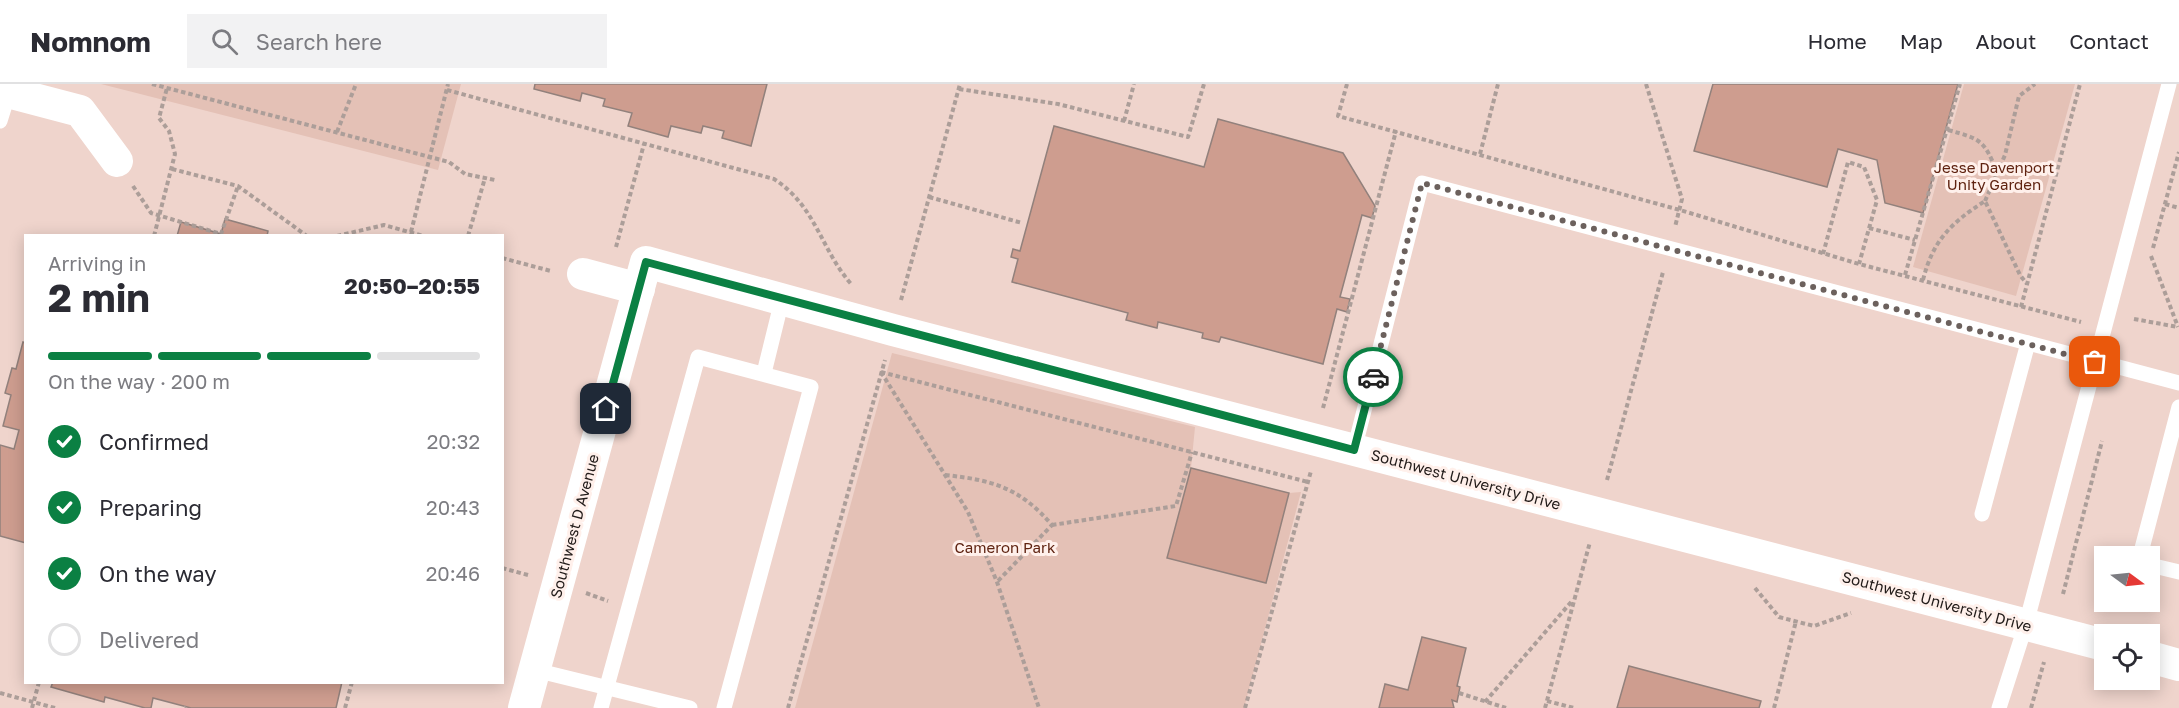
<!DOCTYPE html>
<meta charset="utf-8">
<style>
body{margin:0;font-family:"Golos Text",sans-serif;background:#f2f2f3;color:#2b2b33;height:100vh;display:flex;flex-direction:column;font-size:22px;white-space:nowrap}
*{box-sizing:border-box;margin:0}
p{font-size:20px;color:#7c7c81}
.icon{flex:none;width:33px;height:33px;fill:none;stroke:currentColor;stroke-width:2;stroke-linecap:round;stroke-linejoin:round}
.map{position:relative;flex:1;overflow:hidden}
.panel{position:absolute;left:24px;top:150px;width:480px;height:450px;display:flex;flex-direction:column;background:#fff;border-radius:0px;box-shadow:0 3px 15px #0003}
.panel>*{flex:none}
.needle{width:39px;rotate:105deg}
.controls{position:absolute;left:2094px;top:462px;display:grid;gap:12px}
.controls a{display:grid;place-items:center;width:66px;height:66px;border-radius:0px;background:#fff;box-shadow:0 3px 15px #0003;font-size:30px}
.pin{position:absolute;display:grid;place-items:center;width:51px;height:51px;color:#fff;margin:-26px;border-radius:12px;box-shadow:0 3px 9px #0006}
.courier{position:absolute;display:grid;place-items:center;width:60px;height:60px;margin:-30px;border:4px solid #0b8043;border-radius:50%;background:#fff;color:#222;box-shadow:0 2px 8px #0007}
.overview em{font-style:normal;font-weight:700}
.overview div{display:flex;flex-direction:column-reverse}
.overview{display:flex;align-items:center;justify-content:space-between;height:102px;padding:0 24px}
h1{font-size:39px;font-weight:700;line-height:45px}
.bar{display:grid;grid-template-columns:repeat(4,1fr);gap:9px 6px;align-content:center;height:72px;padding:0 24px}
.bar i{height:8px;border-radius:4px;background:#e1e1e2}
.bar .on{background:#0b8043}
.bar p{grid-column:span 4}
ol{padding:0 24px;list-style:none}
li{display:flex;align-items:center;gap:18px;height:66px}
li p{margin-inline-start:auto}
li .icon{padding:6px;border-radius:50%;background:#0b8043;color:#fff;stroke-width:4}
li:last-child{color:#7c7c81}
li i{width:33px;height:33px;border:3px solid #e1e1e2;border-radius:50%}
header{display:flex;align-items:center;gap:36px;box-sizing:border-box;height:84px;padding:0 30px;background:#fff;border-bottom:2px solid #e1e1e2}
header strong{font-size:28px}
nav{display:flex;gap:33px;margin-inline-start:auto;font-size:21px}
.search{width:420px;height:54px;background:#f2f2f3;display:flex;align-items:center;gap:15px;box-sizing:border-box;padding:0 21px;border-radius:0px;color:#7c7c81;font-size:22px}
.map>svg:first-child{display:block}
.built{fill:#efd4cc;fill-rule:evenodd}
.green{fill:#e4c1b6}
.building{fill:#ce9d8f;stroke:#92817c;stroke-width:1.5}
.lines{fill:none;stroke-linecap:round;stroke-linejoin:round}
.path{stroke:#ac9e99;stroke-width:4;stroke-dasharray:4.5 3;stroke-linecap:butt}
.service{stroke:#fff;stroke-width:15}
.minor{stroke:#fff;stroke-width:32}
.done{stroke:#6c615d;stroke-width:6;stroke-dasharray:0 10.8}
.route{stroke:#0b8043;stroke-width:8}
.labels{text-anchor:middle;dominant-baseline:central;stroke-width:6;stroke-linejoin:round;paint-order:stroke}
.park-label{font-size:15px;fill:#5f2311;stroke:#fff0eb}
.street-label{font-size:15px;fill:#221b19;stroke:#fff0eb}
</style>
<header>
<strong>Nomnom</strong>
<div class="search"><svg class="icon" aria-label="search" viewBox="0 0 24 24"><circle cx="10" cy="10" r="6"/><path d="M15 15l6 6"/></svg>Search here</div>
<nav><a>Home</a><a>Map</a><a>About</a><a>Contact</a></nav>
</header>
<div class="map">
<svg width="2179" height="624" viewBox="0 0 2179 624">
<rect width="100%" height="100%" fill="#f4e2dc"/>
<path class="built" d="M0,0H2179V624H0ZM26,152H502V598H26ZM2104,472H2150V518H2104ZM2104,550H2150V596H2104Z"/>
<g class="green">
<path d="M101,0H461L438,86Z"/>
<path d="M1964,0H2075L2016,212L1913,183Z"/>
<path d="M892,269L1195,343L1191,384L1167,474L1266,499L1289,409L1301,408L1244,624H795Z"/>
</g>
<g class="building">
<path d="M535,0H767L751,62L722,54L724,47L703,42L701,49L671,42L668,53L628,42L632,29L603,22L605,15L582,9L580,17L534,5Z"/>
<path d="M1713,0H1958L1923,129L1885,119L1877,76L1838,65L1827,103L1694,67Z"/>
<path d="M1218,35L1343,69L1375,122L1372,134L1362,131L1340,213L1350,215L1347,228L1337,225L1323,280L1221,253L1219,258L1202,254L1203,249L1158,238L1157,244L1126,236L1128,229L1012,198L1018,175L1011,173L1013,165L1020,167L1054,42L1204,83Z"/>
<path d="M225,135L268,147L267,152H177L181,138L221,150Z"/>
<path d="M23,258L26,259V459L0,452V361L14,365L19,346L3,342L11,311L5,309L12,284L16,285Z"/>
<path d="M1191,384L1289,409L1266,499L1167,474Z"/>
<path d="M1422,553L1466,564L1457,602L1460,603L1457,618L1452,616L1454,624H1379L1385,600L1408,606Z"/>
<path d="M1629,582L1761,617L1759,624H1617Z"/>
<path d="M53,598H342L336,624H191L153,614L151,624H145L105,613L104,618L51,603Z"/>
</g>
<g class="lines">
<g class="path">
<path d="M152,0L449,78L465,90L495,96"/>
<path d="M1347,0L1338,32L1680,126L1859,180L2081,238"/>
<path d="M1646,0L1682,115L1675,143"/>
<path d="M959,5L1058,20L1188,53L1204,0"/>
<path d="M447,6L774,95C817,123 820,165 852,201"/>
<path d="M1124,37L1134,0"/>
<path d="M1948,46C1981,55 1984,56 1997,88"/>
<path d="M337,48L356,0"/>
<path d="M1480,70L1498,0"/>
<path d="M172,85L238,102L307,152"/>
<path d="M133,102L151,129L221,150L238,102"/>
<path d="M929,113L1022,139"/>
<path d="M1985,117L2005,71L2019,12L2035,0"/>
<path d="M2165,120L2179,124"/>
<path d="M1869,144L1915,156"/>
<path d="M411,148L448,0"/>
<path d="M154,152L175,70L169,47L159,34L167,4"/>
<path d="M337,152L384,141L423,152"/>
<path d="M468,152L485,94"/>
<path d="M616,163L644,60"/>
<path d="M2153,164L2179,68"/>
<path d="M1823,170L1848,78L1864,83L1877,116L1859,180"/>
<path d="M2151,172L2178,243"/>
<path d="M502,174L551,187"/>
<path d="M1905,191L1960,0"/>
<path d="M1923,196C1933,156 1951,139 1985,117L2020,191L2027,200"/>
<path d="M901,216L960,0"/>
<path d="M2021,223L2080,0"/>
<path d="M2134,235L2178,243"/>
<path d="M881,288L1308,398"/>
<path d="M881,288L968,428L997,498L1039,624"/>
<path d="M1323,324L1396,47"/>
<path d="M945,391C993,396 1020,404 1052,441L997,498"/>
<path d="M1607,396L1663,188"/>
<path d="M1052,441L1176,422L1192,368"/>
<path d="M502,484L528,491"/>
<path d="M1755,504L1779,533L1814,542L1851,529"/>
<path d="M586,509L608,517"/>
<path d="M2063,510L2102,357"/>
<path d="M0,609L55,624"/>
<path d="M1459,609L1506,624"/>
<path d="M1547,617L1574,624"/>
<path d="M1485,618L1572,517"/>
<path d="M32,624L39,598"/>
<path d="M185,624L186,623"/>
<path d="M345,624L352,598"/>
<path d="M788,624L885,276"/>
<path d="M1245,624L1311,387"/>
<path d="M1545,624L1590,458"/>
<path d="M1774,624L1796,537"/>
<path d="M2031,624L2044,578"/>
</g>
<g class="service">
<path d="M0,37L9,8"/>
<path d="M2028,259L2179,299"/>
<path d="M764,289L782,216"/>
<path d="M1354,366L1422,99L2028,259L1982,430"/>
<path d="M2140,472L2179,323"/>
<path d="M2150,481L2179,488"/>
<path d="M535,586L690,624"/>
<path d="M601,624L698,273L811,303L724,624"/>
<path d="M1999,624L2026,540L2169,0"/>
</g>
<g class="minor">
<path d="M0,6L80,27L117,77"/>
<path d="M583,190L639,205"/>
<path d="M2150,573L2179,581"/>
<path d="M524,624L646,178L893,246L2104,561"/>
</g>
</g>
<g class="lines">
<path class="done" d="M1373,293L1422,99L2095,278"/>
<path class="route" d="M606,325L646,178L1354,366L1373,293"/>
</g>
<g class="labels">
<g class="park-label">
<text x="1994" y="83">Jesse Davenport<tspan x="1994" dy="17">Unity Garden</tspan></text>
<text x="1005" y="463">Cameron Park</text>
</g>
<g class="street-label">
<text transform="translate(1466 395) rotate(15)">Southwest University Drive</text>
<text transform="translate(574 442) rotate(-75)">Southwest D Avenue</text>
<text transform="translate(1937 517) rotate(15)">Southwest University Drive</text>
</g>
</g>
</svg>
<div class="controls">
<a><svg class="needle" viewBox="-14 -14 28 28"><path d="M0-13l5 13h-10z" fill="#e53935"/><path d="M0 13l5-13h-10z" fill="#7c7c81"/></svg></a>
<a><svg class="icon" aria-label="locate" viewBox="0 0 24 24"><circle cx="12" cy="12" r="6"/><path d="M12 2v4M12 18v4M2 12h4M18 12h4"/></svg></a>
</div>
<div class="pin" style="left:2095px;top:278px;background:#ea580c"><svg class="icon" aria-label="bag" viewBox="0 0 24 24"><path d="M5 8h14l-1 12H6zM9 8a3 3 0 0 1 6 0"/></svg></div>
<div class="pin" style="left:606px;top:325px;background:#1f2937"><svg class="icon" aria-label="home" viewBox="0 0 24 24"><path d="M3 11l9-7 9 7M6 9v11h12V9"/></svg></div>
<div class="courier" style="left:1373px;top:293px"><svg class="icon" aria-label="car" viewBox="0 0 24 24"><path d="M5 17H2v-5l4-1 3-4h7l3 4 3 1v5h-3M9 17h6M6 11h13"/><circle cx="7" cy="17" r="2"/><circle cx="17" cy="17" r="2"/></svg></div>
<section class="panel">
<div class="overview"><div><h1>2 min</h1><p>Arriving in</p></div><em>20:50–20:55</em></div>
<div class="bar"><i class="on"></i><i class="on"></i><i class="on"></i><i></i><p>On the way · 200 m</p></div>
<ol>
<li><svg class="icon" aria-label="check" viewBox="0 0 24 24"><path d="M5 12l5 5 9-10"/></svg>Confirmed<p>20:32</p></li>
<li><svg class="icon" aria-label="check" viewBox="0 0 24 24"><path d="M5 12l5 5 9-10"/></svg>Preparing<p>20:43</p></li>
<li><svg class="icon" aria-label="check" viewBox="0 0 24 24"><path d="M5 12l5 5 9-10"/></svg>On the way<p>20:46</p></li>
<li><i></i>Delivered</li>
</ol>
</section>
</div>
